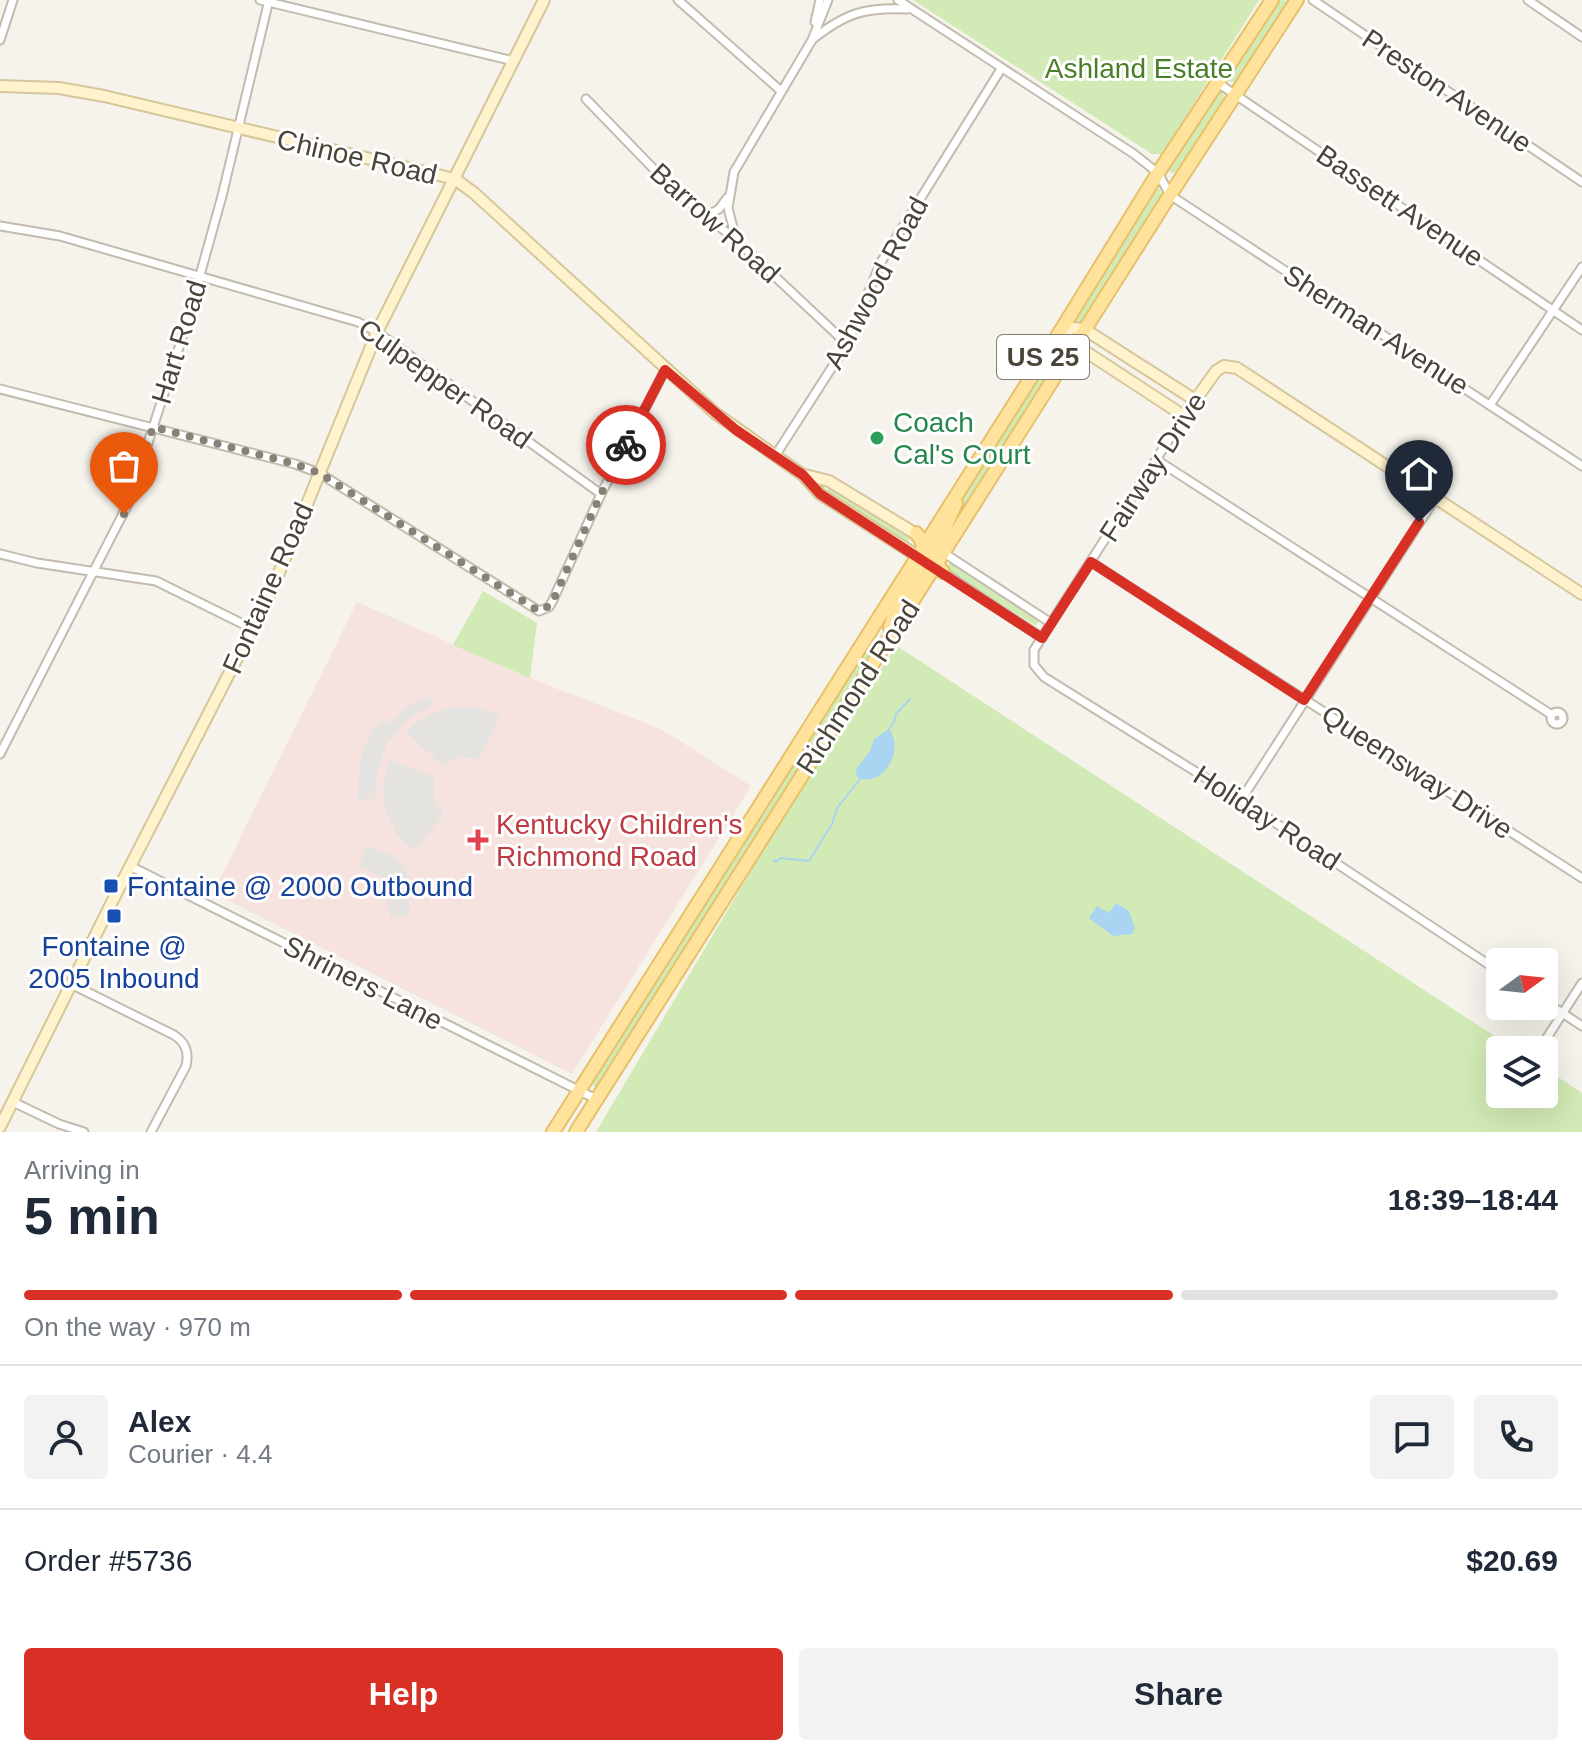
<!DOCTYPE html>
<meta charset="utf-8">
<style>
body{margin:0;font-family:Helvetica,sans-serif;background:#f2f2f3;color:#1f2937;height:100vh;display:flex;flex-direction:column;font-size:30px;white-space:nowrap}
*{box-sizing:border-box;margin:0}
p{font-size:26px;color:#747a83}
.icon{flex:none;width:44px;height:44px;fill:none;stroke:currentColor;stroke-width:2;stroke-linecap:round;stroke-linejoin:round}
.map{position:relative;height:1132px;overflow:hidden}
.sheet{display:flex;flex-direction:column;background:#fff;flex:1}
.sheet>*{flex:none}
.needle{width:52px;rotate:75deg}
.buttons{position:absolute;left:1486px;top:948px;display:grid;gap:16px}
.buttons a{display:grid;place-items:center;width:72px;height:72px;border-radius:8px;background:#fff;box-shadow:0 8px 32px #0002;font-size:40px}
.pin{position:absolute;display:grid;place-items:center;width:68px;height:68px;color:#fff;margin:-82px -34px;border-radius:50% 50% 50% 0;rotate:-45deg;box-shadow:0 0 8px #0007}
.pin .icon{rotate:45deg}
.courier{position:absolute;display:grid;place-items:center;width:80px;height:80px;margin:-40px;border:6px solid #d93025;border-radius:50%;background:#fff;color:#222;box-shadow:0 2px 10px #0007}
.summary em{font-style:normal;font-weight:800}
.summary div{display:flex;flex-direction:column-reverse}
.summary{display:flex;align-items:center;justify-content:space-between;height:136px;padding:0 24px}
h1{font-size:52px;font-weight:800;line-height:60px}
.bar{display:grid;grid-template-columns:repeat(4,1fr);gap:12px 8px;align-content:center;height:96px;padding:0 24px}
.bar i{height:10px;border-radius:6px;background:#e0e1e3}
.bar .selected{background:#d93025}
.bar p{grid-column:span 4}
.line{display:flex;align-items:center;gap:20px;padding:0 24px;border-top:2px solid #e0e1e3}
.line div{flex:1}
.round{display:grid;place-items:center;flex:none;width:84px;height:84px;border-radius:8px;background:#f2f2f3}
.button{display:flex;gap:16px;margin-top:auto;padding:16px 24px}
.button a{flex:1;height:92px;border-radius:8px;background:#d93025;color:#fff;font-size:32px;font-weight:800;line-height:92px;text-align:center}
.button a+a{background:#f2f2f3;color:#1f2937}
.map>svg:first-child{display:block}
.medical{fill:#f6e3e0}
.green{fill:#d2eab5}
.parking{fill:#e5e3e0}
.water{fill:#a9d4f2}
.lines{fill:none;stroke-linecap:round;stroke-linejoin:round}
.stream{stroke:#a9d4f2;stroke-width:2}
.street-casing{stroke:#c2bbae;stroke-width:11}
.secondary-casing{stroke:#d6c79b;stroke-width:14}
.primary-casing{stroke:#e6c16a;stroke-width:16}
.street{stroke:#fff;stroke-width:7}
.secondary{stroke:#fff3cd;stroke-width:10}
.primary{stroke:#ffe39c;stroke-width:12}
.done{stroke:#878178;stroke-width:8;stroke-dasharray:0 14.4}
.route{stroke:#d93025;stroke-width:10}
.leisure-dot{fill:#2e9e5b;stroke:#fff;stroke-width:3}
.health-dot{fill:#e0444e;stroke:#fff;stroke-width:3}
.transit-dot{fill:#1a4fb4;stroke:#fff;stroke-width:3}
.labels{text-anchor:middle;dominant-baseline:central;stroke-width:6;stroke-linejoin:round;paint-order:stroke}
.shield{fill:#fff;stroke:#817c74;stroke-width:2}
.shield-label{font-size:26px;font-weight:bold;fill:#4b4439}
.park-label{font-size:28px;fill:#4a7f2a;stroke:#fff}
.street-label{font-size:28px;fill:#4b4439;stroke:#fff}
.leisure-label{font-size:28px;fill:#27864d;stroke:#fff;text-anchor:start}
.health-label{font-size:28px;fill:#be3a42;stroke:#fff;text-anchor:start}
.transit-label{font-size:28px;fill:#164399;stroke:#fff;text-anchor:start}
</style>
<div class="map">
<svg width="1582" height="1132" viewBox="0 0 1582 1132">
<rect width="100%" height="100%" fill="#f6f3ec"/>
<path class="medical" d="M357,602L530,678L661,729L751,786L572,1074L213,893Z"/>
<g class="green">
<path d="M913,0H1259L1162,154H1152Z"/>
<path d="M1279,0L1290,1L1235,82L1228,81L1227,77Z"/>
<path d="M1217,90L1223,91L1224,99L1177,172L1171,173L1167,166Z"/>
<path d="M1160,189L1162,196L1082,323L1079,326L1072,323L1154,190Z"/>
<path d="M1065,337L1068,345L942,545L971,478L1060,338Z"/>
<path d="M830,487L911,535L907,544L828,495L826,492Z"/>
<path d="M952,563L1037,618L1039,620L1036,626L947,572L948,565Z"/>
<path d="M483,591L537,623L530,678L453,645Z"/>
<path d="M869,641L875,642L876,647L808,756L800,758L798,754Z"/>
<path d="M897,646L1516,1050H1500V1094H1544V1068L1582,1093V1132H596L816,761Z"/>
<path d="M793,764L798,766V770L600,1084L595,1087L591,1082Z"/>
</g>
<g class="parking">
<path d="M431,697L434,704L407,720L386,746L377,772L375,799L357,800L361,755L374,728L381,719L389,724L409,705Z"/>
<path d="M476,707L500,715L479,759L458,757L442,765L406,732L414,724L437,712L448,708Z"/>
<path d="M389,760L434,777V797L444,814L414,851L397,835L385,810L383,787Z"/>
<path d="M367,845L395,857L405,867L408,879L410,915L390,918L385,879L359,865Z"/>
</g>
<g class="water">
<path d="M889,729C906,751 881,790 857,777L856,769L870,751L874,739Z"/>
<path d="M1116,903L1129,911L1135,928L1132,934L1113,936L1089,918L1097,906L1109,913Z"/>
</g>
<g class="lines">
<g class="stream">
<path d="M889,729L894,722L896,714L910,699"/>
<path d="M774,860L776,862L781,858L809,861L832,824L837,808L860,779"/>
</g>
<g class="street-casing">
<g id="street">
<path d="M260,0L514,61"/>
<path d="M678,0L781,91"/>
<path d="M898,0L1134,154L1158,173L1170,195L1582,466"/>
<path d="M1313,0L1582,182"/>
<path d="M1528,0L1582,37"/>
<path d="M815,22L820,0"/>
<path d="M813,39C846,13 865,7 907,9"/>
<path d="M0,40L13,0"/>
<path d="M1218,83L1582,330"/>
<path d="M586,99L673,189L736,240L847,344"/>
<path d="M706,216L719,209L727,198"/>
<path d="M0,226L60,236L358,322L377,332L601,494"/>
<path d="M736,239L728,208L734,172L812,40L828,0"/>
<path d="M0,389L295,464L319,473L539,611L549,607L553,600L601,494L665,370"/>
<path d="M1490,405L1582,267"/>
<path d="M1184,416L1051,623L1034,650V665L1044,677L1241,800L1500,972"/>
<path d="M775,456L847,344L881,262L1001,69"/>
<path d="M1157,460L1552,715"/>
<path d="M944,553L1051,623"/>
<path d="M0,554L37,563L156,581L253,629"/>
<path d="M1091,562L1582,878"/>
<path d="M940,570L1042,638"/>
<circle cx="1557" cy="718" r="6"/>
<path d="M0,754L128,504L185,329L222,196L269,0"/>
<path d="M1241,800L1436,497"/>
<path d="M130,866L596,1099"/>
<path d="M71,984L174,1035C186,1043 189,1052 186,1066L151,1132"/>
<path d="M1544,1001L1582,1026"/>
<path d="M1539,1050L1582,983"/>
<path d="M13,1102L59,1124L84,1132"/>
</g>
</g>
<g class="secondary-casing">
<g id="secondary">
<path d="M0,86L59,88L104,96L455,179L474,193L715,413L803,475L820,494L922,559"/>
<path d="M1063,327L1074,344L1184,416L1216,371L1224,366L1237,368L1582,594"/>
<path d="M1063,327L1084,329L1195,400"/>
<path d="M805,475L829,481L921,537"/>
<path d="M0,1127L118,890L272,590L377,332L544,0"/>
</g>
</g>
<g class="primary-casing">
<g id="primary">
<path d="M943,572L935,561L934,552L956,503"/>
<path d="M890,628C893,618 896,607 901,597C913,577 936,555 916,533"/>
<path d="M553,1132L1063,327L1158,173L1272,0"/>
<path d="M576,1132L1170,195L1297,0"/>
</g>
</g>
<use href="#street" class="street"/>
<use href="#secondary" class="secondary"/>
<use href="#primary" class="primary"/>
</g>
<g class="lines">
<path class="done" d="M124,514L153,427L295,464L319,473L539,611L551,605L601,494L626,445"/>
<path class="route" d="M626,445L665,370L736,430L803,475L820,494L1042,638L1091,562L1304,700L1419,522"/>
</g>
<circle class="leisure-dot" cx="877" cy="438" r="8"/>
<path class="health-dot" d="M474 828h8v8h8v8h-8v8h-8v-8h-8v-8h8z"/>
<g class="transit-dot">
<rect x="103" y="878" width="16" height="16" rx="4"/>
<rect x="106" y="908" width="16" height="16" rx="4"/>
</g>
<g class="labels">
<rect class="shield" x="997" y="335" width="92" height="44" rx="6"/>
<g class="shield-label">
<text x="1043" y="357">US 25</text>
</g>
<g class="park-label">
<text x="1139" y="68">Ashland Estate</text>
</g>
<g class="street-label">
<text transform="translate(1447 91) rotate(34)">Preston Avenue</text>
<text transform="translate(357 157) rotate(13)">Chinoe Road</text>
<text transform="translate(1400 206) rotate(34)">Bassett Avenue</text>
<text transform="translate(715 223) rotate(42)">Barrow Road</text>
<text transform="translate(876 283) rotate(-62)">Ashwood Road</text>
<text transform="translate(1376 330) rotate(33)">Sherman Avenue</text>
<text transform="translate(179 342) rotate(-73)">Hart Road</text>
<text transform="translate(445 384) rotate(35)">Culpepper Road</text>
<text transform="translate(1153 467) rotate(-57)">Fairway Drive</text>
<text transform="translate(268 588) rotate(-66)">Fontaine Road</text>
<text transform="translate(858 687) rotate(-57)">Richmond Road</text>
<text transform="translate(1417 772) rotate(33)">Queensway Drive</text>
<text transform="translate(1267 818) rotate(33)">Holiday Road</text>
<text transform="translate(363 983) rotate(27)">Shriners Lane</text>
</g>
<g class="leisure-label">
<text x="893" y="422">Coach<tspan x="893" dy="32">Cal's Court</tspan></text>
</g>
<g class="health-label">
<text x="496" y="824">Kentucky Children's<tspan x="496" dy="32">Richmond Road</tspan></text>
</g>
<g class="transit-label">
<text x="127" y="886">Fontaine @ 2000 Outbound</text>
<text x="114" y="946" text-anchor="middle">Fontaine @<tspan x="114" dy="32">2005 Inbound</tspan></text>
</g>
</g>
</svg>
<div class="buttons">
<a><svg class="needle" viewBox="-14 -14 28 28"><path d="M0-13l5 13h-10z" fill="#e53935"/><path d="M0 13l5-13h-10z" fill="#747a83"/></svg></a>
<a><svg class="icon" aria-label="layers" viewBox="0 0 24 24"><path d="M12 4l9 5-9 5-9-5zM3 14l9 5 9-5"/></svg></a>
</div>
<div class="pin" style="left:124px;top:514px;background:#ea580c"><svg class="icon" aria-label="bag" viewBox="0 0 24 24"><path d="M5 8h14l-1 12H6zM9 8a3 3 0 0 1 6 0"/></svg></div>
<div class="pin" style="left:1419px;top:522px;background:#1f2937"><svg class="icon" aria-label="home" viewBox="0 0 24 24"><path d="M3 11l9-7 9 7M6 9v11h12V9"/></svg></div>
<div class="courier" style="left:626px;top:445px"><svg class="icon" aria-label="bike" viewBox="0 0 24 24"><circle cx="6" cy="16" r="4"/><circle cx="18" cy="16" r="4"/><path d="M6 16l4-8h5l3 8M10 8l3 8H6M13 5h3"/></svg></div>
</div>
<section class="sheet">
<div class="summary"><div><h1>5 min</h1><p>Arriving in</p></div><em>18:39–18:44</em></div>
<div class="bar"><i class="selected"></i><i class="selected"></i><i class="selected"></i><i></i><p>On the way · 970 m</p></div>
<div class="line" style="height:144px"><a class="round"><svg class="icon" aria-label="person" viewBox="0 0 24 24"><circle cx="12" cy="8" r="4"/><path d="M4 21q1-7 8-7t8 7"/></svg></a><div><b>Alex</b><p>Courier · 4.4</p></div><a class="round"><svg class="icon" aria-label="chat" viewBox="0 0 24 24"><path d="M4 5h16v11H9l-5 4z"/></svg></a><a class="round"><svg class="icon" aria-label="phone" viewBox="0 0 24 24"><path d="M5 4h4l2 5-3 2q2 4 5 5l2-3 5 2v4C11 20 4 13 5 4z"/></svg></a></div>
<div class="line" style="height:104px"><div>Order #5736</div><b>$20.69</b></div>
<div class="button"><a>Help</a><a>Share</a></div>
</section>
